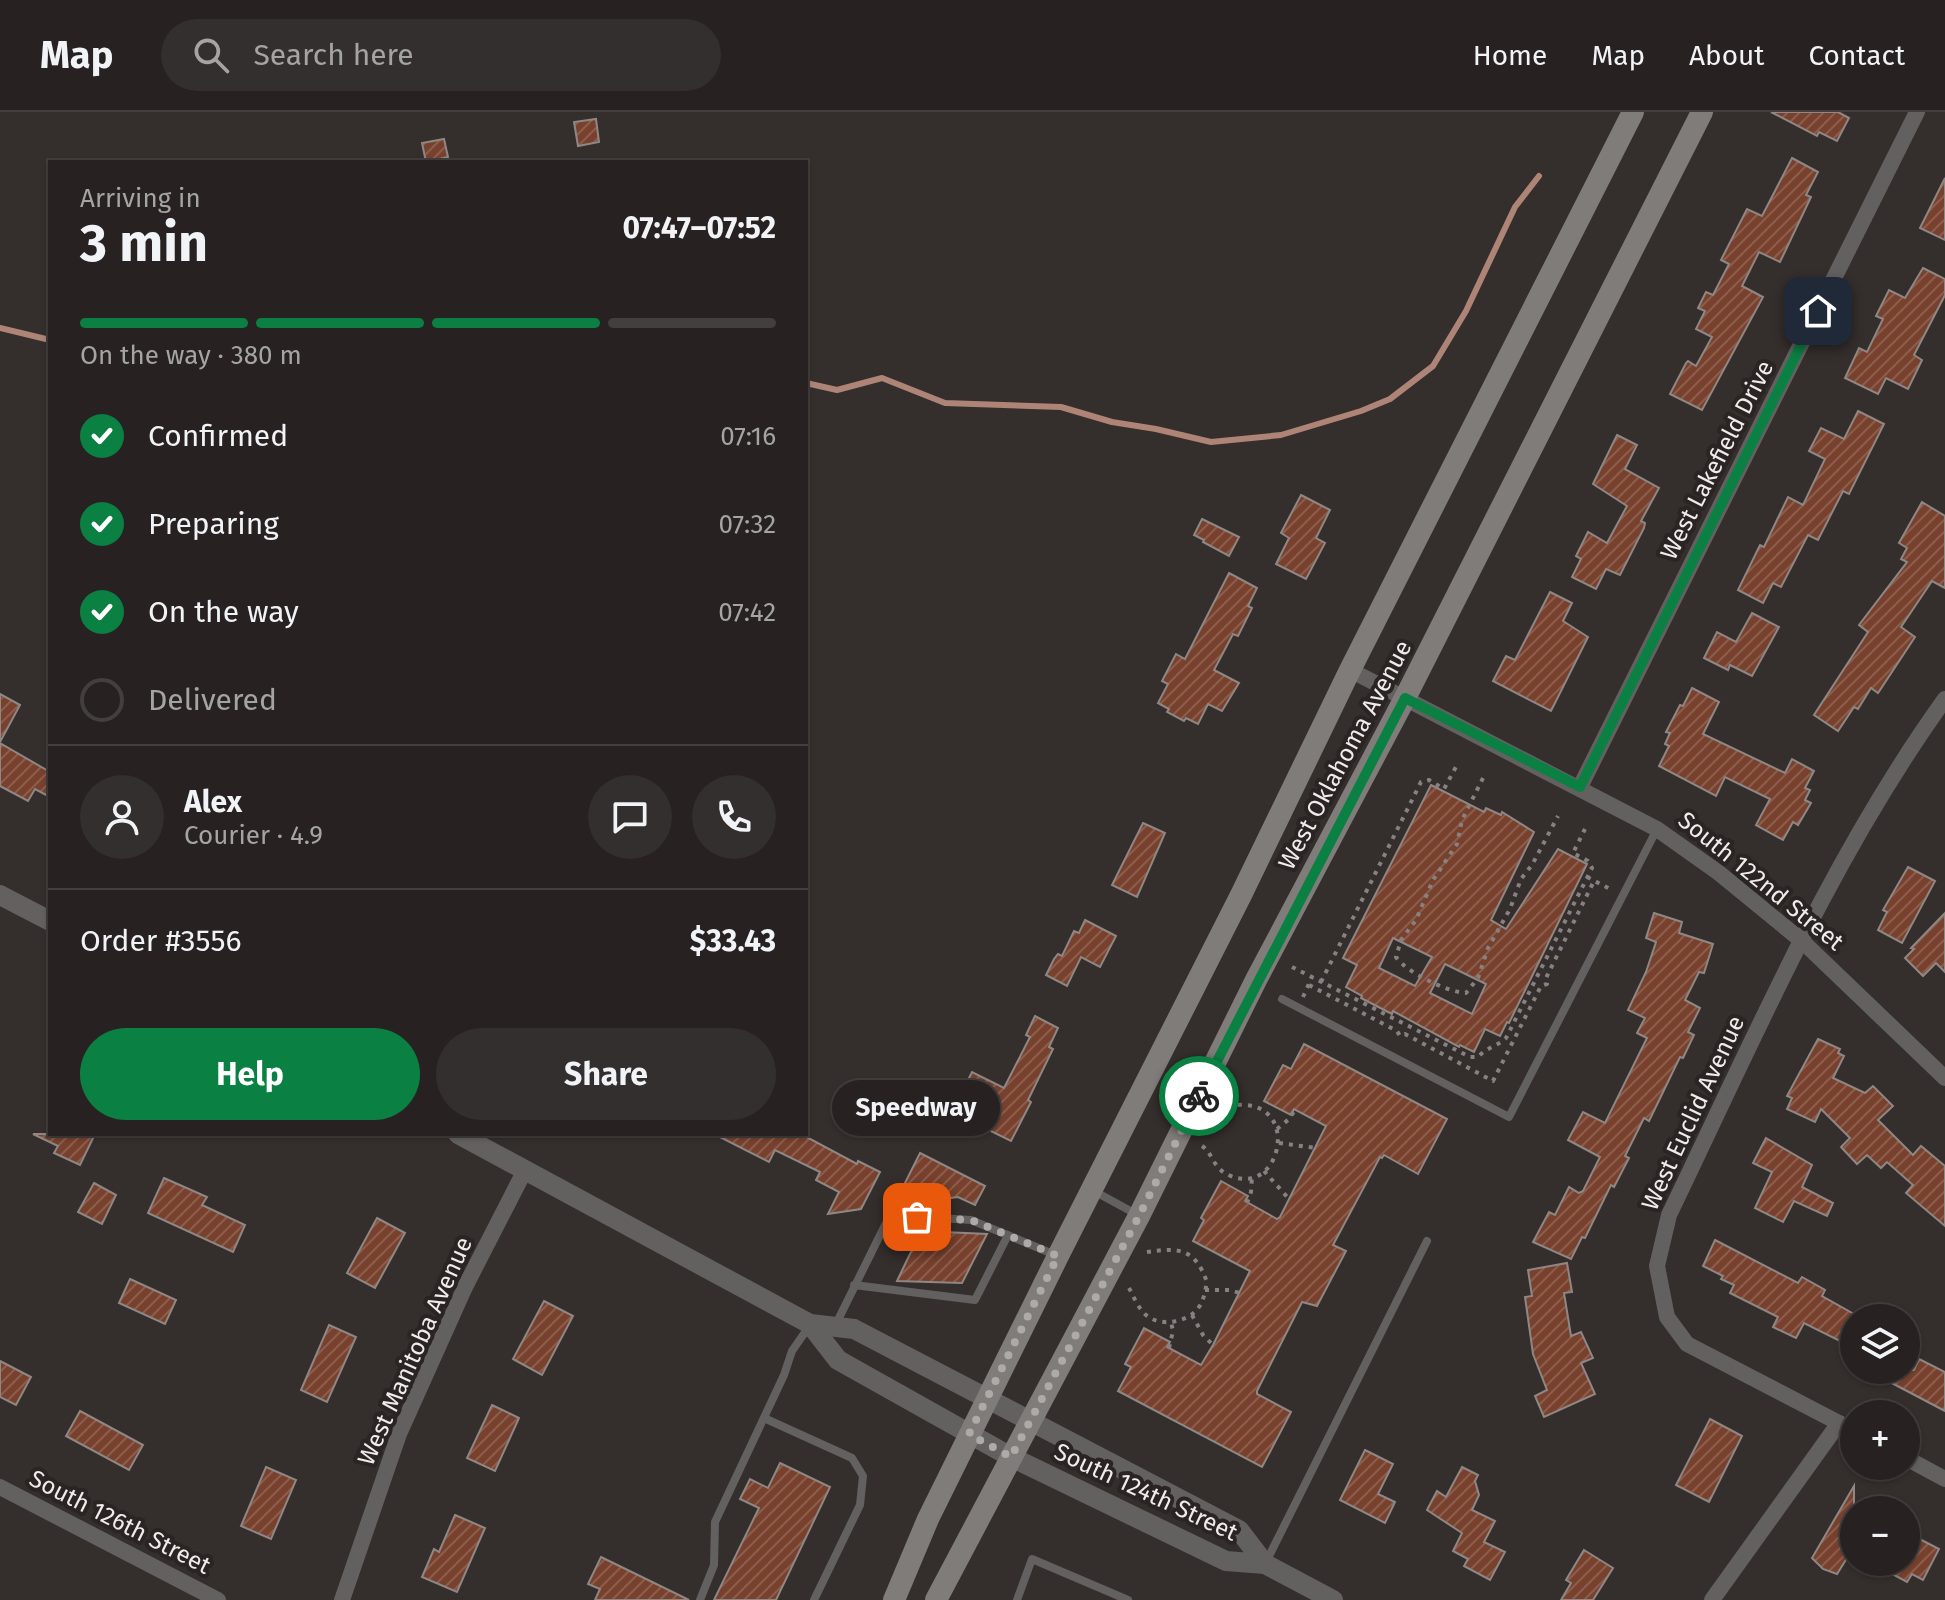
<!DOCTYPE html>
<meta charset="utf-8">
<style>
body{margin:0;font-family:"Fira Sans",sans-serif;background:#332f2e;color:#f1f3f6;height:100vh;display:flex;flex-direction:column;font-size:30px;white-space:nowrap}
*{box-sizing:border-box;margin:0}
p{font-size:26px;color:#a4a4a5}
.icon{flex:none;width:44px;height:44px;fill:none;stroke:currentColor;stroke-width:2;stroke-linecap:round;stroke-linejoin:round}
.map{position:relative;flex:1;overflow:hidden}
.panel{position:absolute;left:48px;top:48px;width:760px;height:976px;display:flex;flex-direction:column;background:#272221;border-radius:0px;box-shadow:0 2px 6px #0004,0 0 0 2px #433f3f}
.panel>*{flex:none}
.buttons{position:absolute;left:1840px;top:1192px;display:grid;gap:16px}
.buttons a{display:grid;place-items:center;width:80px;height:80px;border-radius:50%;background:#272221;box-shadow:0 2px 6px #0004,0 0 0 2px #433f3f;font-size:40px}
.pin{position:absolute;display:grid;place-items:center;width:68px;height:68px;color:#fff;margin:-34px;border-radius:16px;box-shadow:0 4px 12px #0006}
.courier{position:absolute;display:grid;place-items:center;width:80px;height:80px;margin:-40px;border:6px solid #0b8043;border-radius:50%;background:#fff;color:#222;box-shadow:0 2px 10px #0007}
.bubble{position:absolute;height:56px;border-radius:28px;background:#272221;box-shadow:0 2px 6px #0004,0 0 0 2px #433f3f;font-size:26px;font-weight:700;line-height:56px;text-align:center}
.summary em{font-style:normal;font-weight:700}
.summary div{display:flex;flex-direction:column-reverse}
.summary{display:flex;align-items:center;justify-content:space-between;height:136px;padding:0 32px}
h1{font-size:52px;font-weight:700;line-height:60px}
.bar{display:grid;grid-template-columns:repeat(4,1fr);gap:12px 8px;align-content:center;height:96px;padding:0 32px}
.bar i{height:10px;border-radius:6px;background:#433f3f}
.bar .on{background:#0b8043}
.bar p{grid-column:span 4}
.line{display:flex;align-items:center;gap:20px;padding:0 32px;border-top:2px solid #433f3f}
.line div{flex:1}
.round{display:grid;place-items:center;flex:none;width:84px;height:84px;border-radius:42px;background:#332f2e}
ol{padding:0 32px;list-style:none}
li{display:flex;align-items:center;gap:24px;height:88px}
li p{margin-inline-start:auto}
li .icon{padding:8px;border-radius:50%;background:#0b8043;color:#fff;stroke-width:4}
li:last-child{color:#a4a4a5}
li i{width:44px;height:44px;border:4px solid #433f3f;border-radius:50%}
.action{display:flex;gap:16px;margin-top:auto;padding:16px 32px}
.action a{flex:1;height:92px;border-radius:48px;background:#0b8043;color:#fff;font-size:32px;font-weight:700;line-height:92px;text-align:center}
.action a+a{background:#332f2e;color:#f1f3f6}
header{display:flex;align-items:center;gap:48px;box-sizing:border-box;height:112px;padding:0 40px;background:#272221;border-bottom:2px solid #433f3f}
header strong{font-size:38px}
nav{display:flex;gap:44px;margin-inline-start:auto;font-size:28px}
.search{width:560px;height:72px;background:#332f2e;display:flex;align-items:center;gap:20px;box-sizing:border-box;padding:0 28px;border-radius:44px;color:#a4a4a5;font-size:30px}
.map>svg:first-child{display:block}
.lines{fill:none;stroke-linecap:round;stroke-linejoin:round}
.stream{stroke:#ae8477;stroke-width:6}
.building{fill:url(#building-hatch);stroke:#8e8784;stroke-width:2;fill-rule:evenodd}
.path{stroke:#878281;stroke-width:4;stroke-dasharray:4 6;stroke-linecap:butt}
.service{stroke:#636160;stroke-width:8}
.minor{stroke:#636160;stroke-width:16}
.tertiary{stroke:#636160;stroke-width:20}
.secondary{stroke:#807c7a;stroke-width:22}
.done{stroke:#aeaaa8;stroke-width:8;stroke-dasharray:0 14.4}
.route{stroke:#0b8043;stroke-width:10}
.labels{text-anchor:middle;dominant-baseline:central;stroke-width:8;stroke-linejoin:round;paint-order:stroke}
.street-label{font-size:24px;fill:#f0eceb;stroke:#2a2423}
</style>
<header>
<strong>Map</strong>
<div class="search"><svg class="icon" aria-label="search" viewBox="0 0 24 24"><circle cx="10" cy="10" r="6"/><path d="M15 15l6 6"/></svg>Search here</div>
<nav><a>Home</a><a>Map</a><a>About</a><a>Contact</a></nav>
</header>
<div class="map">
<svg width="1945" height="1488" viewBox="0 0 1945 1488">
<defs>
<pattern id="building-hatch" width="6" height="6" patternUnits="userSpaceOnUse" patternTransform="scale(2)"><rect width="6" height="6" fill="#78412e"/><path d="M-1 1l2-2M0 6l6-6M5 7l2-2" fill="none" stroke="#8c5d4c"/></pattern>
</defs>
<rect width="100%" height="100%" fill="#342e2c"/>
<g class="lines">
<g class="stream">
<path d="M0,216L50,228"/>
<path d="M806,271L837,278L882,266L945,291L1061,295L1112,310L1156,317L1211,330L1281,323L1361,299L1390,287L1433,254L1466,199L1515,95L1539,64"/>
</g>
</g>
<g class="building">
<path d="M1771,0H1838L1849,6L1837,29L1819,20L1817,24Z"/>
<path d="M596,7L599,30L578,34L574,10Z"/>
<path d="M444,27L448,45L426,50L422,31Z"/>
<path d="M1792,46L1818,60L1806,83L1811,85L1780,150L1759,140L1742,174L1763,185L1702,298L1670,282L1686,251L1688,249L1696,254L1712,225L1696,217L1705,199L1698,196L1706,180L1713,183L1729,152L1721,148L1747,97L1762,104Z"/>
<path d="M1945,66V128L1920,116Z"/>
<path d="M1923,156L1945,167V183L1914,243L1922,248L1908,277L1886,266L1878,282L1845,266L1859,236L1867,240L1883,207L1876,204L1889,178L1905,186Z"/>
<path d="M1858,299L1884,312L1849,382L1843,379L1818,428L1808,423L1781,475L1773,471L1763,491L1738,478L1760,433L1764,435L1788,385L1803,393L1825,347L1809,339L1821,316L1844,327Z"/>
<path d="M1617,323L1637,333L1625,357L1659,376L1641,409L1645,411L1644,416L1620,463L1606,457L1596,477L1572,465L1581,447L1576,444L1588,420L1607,431L1627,394L1593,372Z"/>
<path d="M1301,383L1330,398L1316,426L1325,431L1306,467L1276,452L1289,426L1281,421Z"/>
<path d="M1922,390L1945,404V476L1932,469L1901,515L1915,525L1878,581L1871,576L1858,597L1854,595L1838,619L1814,603L1868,520L1859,513L1907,450L1901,447L1907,436L1899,431Z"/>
<path d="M1202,407L1239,425L1229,444L1203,430L1204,428L1194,423Z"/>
<path d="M1229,461L1257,476L1248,494L1252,496L1238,524L1233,522L1214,558L1239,571L1222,599L1208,592L1198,612L1186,606L1184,609L1167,600L1169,597L1158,591L1168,572L1162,569L1176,542L1185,547Z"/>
<path d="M1550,480L1572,491L1563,509L1588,525L1551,599L1493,569L1506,544L1515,548Z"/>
<path d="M1752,501L1779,515L1752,564L1730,553L1728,558L1704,546L1717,520L1736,530Z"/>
<path d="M1692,576L1719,590L1703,622L1785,661L1792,647L1814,659L1805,676L1810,678L1805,688L1811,691L1798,713L1793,710L1783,728L1756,713L1770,687L1725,665L1716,684L1659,654L1669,634L1665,632L1670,621L1666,620L1680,593L1683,594Z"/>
<path d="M0,582L20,593L0,630Z"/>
<path d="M0,631L50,660V685L35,677L28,689L0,674Z"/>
<path d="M1431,673L1484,700L1486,696L1501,703L1502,700L1534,720L1491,808L1506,817L1558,737L1587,752L1509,911L1507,910L1500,924L1485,917L1474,940L1460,933L1459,935L1393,899L1392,902L1361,886L1362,884L1346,875L1357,853L1343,846ZM1393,826L1432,845L1415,874L1379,856ZM1445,852L1486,872L1472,902L1430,881Z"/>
<path d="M1143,711L1165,721L1137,785L1112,773Z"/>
<path d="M1908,755L1935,769L1902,831L1878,818L1887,800L1883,798Z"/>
<path d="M1654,801L1682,810L1679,821L1713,832L1704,861L1699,860L1685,888L1700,896L1688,920L1694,923L1683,946L1680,945L1649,1009L1644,1006L1625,1044L1629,1046L1614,1075L1611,1073L1585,1126L1582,1125L1571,1147L1533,1130L1549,1100L1555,1103L1569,1075L1579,1081L1583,1079L1600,1045L1568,1028L1583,1000L1605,1011L1647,926L1637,921L1645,906L1628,898L1646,860L1656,830L1646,826Z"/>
<path d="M1945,801V860L1936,851L1923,864L1905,846L1914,837L1911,836Z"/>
<path d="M1085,808L1116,824L1100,855L1081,845L1067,874L1046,863L1054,847L1058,842L1062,844L1074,819L1079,821Z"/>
<path d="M1035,904L1058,916L1049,935L1053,937L1028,988L1031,990L1011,1029L952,1000L972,960L1004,976L1030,925L1026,923Z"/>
<path d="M1818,927L1840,937L1838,941L1844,944L1833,966L1865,981L1873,974L1893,994L1878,1008L1913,1043L1921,1034L1945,1054V1114L1906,1081L1913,1073L1887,1050L1881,1056L1867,1043L1857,1052L1841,1035L1850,1026L1821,997L1815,1010L1787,997L1792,986L1787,984Z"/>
<path d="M1304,932L1447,1007L1418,1062L1384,1043L1382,1046L1380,1045L1333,1133L1346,1139L1317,1194L1302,1190L1257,1279V1282L1291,1300L1262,1355L1118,1279L1131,1255L1125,1252L1144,1216L1170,1230L1167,1235L1201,1253L1213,1233L1250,1159L1193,1129L1204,1108L1201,1106L1221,1069L1248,1084L1245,1089L1277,1107L1280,1105L1326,1014L1294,997L1291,1003L1264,989L1283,953L1291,957Z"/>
<path d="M33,1022H95L80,1053L54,1041L58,1034Z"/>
<path d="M714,1022H801L857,1052L858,1049L880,1060L861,1097L828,1102L839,1080L816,1068L820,1060L775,1038L769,1050Z"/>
<path d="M1766,1026L1812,1053L1802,1075L1833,1091L1827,1104L1794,1089L1783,1110L1755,1096L1772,1060L1753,1051Z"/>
<path d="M920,1041L985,1074L975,1093L958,1085L911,1091L898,1085Z"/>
<path d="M164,1066L207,1085L202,1093L245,1113L233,1140L148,1101Z"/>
<path d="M94,1071L116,1083L102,1112L78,1100Z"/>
<path d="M377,1106L405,1121L375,1176L347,1161Z"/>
<path d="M921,1119L987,1122L962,1171L897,1169Z"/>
<path d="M1715,1128L1798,1171L1802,1165L1825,1178L1822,1184L1854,1202V1236L1804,1211L1796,1226L1773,1215L1778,1205L1730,1181L1734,1173L1721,1167L1723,1164L1703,1154Z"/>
<path d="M1567,1151L1572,1180L1564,1181L1571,1224L1581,1220L1593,1246L1581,1251L1595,1282L1544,1305L1535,1284L1547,1278L1533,1242L1525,1185L1532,1184L1528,1158Z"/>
<path d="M130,1167L176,1188L165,1212L119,1191Z"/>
<path d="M544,1189L573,1204L542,1263L513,1247Z"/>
<path d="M329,1213L356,1225L327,1290L301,1278Z"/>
<path d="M1919,1247L1945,1260V1299L1867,1258H1914Z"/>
<path d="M0,1249L31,1265L16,1293L0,1285Z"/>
<path d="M492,1293L519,1306L495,1359L467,1346Z"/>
<path d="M80,1299L143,1333L129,1358L66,1324Z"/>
<path d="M1710,1307L1742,1324L1709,1390L1676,1373Z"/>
<path d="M1365,1338L1393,1352L1378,1382L1395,1390L1385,1411L1340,1388Z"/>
<path d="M780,1351L830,1375L776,1488H714L759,1396L740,1387L750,1367L768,1376Z"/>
<path d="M266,1355L296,1368L271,1427L241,1414Z"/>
<path d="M1462,1355L1478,1363L1475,1369L1479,1383L1472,1398L1495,1409L1484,1430L1505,1440L1490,1468L1464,1454L1468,1447L1453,1439L1462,1421L1427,1398L1437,1379L1446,1385Z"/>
<path d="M1854,1374V1435L1837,1462L1823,1457L1812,1446Z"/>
<path d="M455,1403L485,1416L457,1480L422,1465L434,1437L439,1440Z"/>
<path d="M1906,1420L1939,1437L1923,1468L1912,1462L1907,1470L1870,1450H1906Z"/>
<path d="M1584,1438L1613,1456L1593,1488H1561L1571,1471L1566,1468Z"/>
<path d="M601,1445L689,1488H595L600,1477L588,1472Z"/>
</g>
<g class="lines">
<g class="path">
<path d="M1483,666L1462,708L1457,732L1433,768L1416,808L1401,828L1396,845C1407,861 1448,880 1466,881L1478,866L1488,836L1510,797L1521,767L1532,753L1558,704"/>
<path d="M1587,765L1610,777"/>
<path d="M1292,855L1470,945H1478C1487,935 1500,933 1506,926L1592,756L1588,749L1573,741L1585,717"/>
<path d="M1321,870L1421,670L1429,668L1444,677L1457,653"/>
<path d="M1309,873L1397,919L1400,924L1405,922L1493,969L1541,874L1547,872L1546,866L1593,771L1596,770"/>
<path d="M1303,885L1312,865"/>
<path d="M1277,1017L1288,1008L1295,998"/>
<path d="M1279,1031L1316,1036"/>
<path d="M1202,1034C1214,1042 1212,1057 1231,1064C1280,1084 1300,995 1244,993C1236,992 1227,996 1219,998"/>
<path d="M1264,1059L1289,1087"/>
<path d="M1247,1091L1251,1080L1252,1064"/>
<path d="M1129,1176C1134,1185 1138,1196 1146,1203C1161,1216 1189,1210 1199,1195C1204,1188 1205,1179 1207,1170C1195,1137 1180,1135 1147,1140"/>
<path d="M1205,1178H1229L1240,1181"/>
<path d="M1192,1203L1203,1223L1213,1233"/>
<path d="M1169,1236L1173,1219L1171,1210"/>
</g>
<g class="service">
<path d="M1282,887L1509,1005L1657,717"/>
<path d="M1092,1078L1136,1102"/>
<path d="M854,1173L975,1188L1008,1123"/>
<path d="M835,1214L890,1103L971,1108L1058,1144"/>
<path d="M764,1306L852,1346L863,1364L860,1393L814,1488"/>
<path d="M1266,1450L1427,1129"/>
<path d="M700,1488L714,1453L715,1410L784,1263L792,1239L810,1213"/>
<path d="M1017,1488L1032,1447L1128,1488"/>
</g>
<g class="minor">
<path d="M1350,558L1657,717L1719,761L1802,829L1945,966"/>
<path d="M1580,675L1917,0"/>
<path d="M1839,1311L1854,1319"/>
<path d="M1906,1346L1945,1367"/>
<path d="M0,1375L218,1488"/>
<path d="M342,1488L399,1322L465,1175L525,1058"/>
<path d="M1712,1488L1839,1311L1687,1232L1667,1205L1657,1154L1669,1103C1754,927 1831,745 1945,587"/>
</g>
<g class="tertiary">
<path d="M0,783L50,809"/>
<path d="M458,1022L810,1212L854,1217L1239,1418L1265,1452"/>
<path d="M810,1212L838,1248L1011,1345L1226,1449L1265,1452L1333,1488"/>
</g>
<g class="secondary">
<path d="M894,1488L928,1407L1058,1144L1241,783L1350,558L1633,0"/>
<path d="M936,1488L1139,1104L1256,868L1405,586L1702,0"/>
</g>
</g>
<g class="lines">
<path class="done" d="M917,1105L971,1108L1058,1144L969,1322L1011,1345L1139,1104L1199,984"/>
<path class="route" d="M1199,984L1405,586L1580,675L1818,199"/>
</g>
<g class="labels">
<g class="street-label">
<text transform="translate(1717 348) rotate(-63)">West Lakefield Drive</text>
<text transform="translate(1345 643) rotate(-62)">West Oklahoma Avenue</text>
<text transform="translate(1761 769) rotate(39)">South 122nd Street</text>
<text transform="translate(1693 1001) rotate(-65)">West Euclid Avenue</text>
<text transform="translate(415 1239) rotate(-66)">West Manitoba Avenue</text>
<text transform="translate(1146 1380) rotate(25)">South 124th Street</text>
<text transform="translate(120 1410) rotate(27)">South 126th Street</text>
</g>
</g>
</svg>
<div class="buttons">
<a><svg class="icon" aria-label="layers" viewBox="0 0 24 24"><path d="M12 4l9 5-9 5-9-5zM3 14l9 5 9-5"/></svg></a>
<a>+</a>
<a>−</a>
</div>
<div class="pin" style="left:917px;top:1105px;background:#ea580c"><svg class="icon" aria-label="bag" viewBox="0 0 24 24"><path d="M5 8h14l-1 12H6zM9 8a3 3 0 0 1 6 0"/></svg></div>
<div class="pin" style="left:1818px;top:199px;background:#1f2937"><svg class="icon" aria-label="home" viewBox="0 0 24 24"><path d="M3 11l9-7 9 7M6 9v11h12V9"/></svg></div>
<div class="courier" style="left:1199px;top:984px"><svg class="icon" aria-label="bike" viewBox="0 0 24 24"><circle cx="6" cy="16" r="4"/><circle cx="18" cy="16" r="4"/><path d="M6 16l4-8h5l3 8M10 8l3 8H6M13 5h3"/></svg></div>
<div class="bubble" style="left:832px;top:968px;width:168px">Speedway</div>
<section class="panel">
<div class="summary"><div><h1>3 min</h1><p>Arriving in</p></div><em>07:47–07:52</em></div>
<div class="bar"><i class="on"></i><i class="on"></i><i class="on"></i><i></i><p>On the way · 380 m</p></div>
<ol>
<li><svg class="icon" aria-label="check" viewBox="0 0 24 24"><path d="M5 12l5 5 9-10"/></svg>Confirmed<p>07:16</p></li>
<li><svg class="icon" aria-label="check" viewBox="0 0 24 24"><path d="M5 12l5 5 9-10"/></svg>Preparing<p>07:32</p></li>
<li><svg class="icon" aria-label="check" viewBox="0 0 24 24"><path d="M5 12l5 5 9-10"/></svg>On the way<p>07:42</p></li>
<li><i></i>Delivered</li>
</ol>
<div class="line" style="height:144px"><a class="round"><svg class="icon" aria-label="person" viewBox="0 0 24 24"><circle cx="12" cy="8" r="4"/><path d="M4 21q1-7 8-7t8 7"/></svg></a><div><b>Alex</b><p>Courier · 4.9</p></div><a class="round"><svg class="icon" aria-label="chat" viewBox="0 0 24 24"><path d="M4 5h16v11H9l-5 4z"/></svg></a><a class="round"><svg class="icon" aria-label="phone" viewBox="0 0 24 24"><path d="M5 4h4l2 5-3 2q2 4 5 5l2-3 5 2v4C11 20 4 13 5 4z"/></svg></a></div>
<div class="line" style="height:104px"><div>Order #3556</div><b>$33.43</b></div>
<div class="action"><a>Help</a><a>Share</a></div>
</section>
</div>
